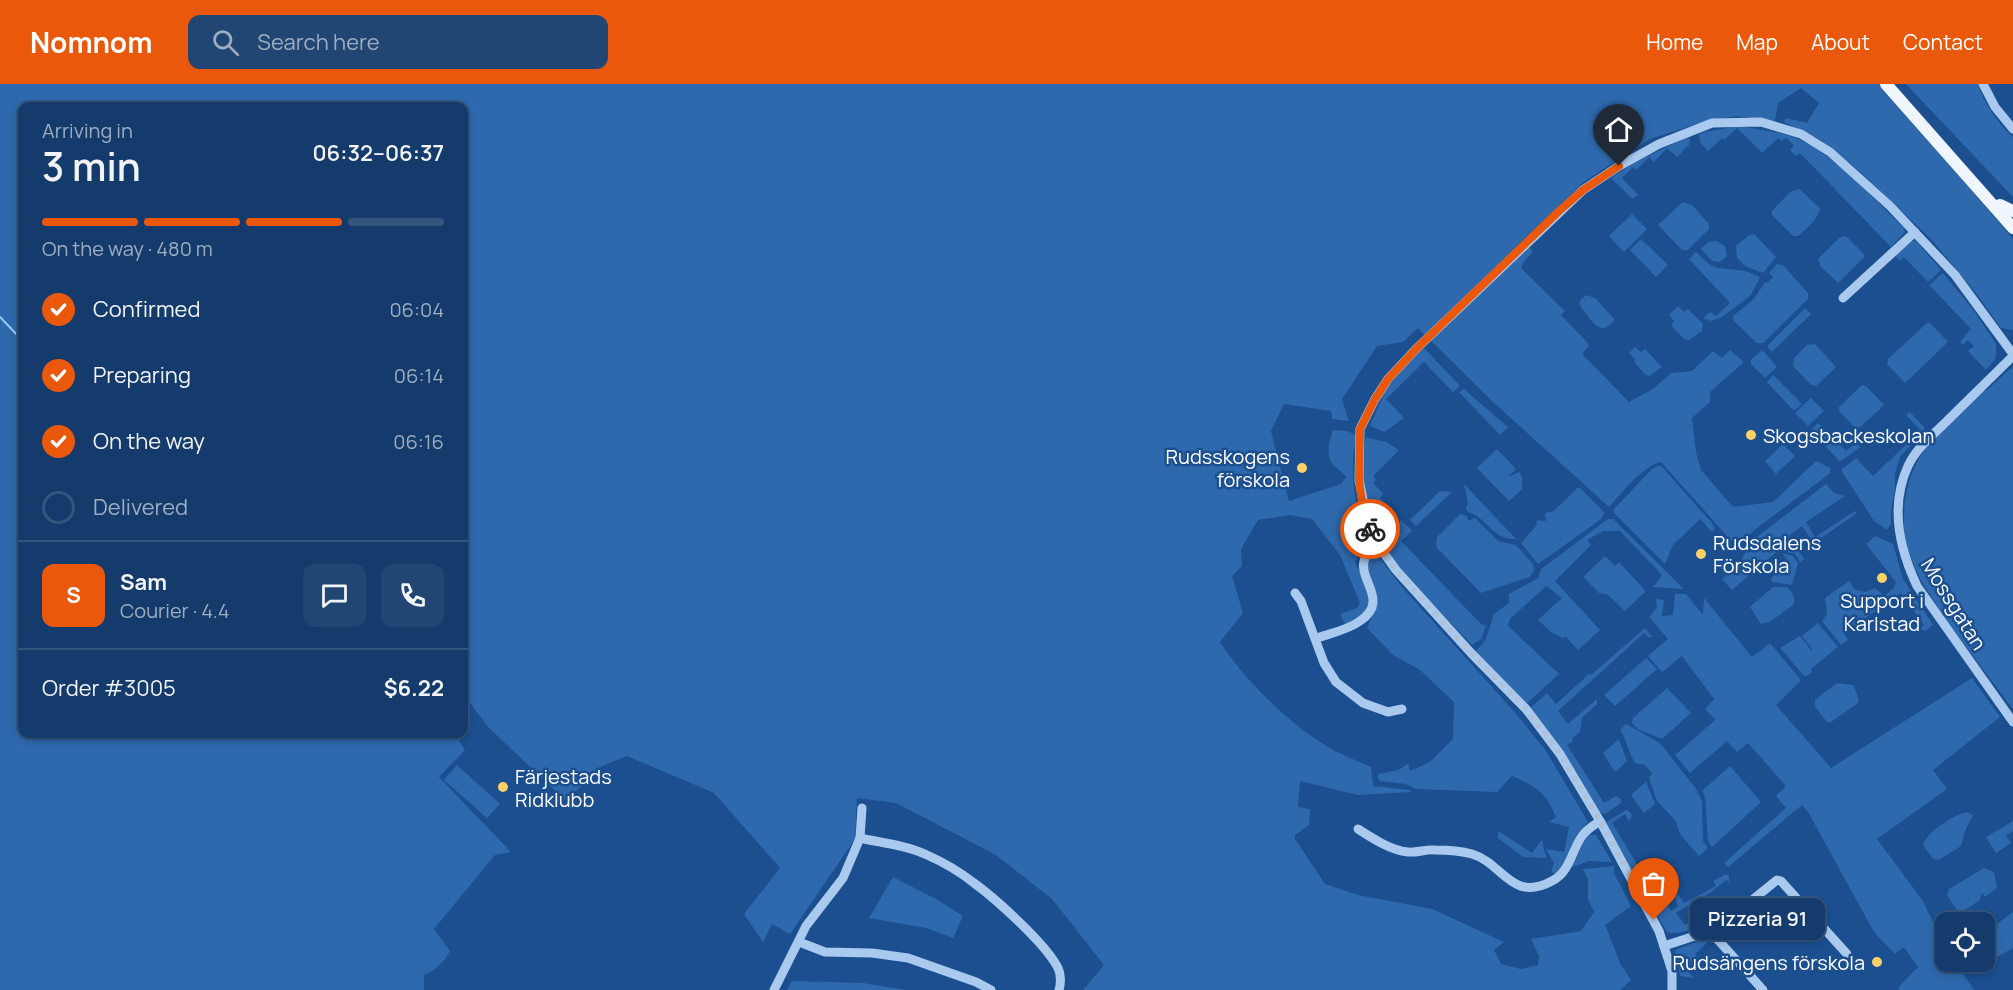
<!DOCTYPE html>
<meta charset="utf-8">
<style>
body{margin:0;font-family:Manrope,sans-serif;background:#214673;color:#f1f3f6;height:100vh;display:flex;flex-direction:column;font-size:22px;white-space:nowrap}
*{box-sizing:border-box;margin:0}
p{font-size:20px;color:#9dadc1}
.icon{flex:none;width:33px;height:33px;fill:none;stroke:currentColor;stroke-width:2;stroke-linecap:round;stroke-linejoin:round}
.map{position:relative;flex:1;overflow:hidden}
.panel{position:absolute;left:18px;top:18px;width:450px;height:636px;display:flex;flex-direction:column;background:#143b6b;border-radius:12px;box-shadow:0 3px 9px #0003,0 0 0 2px #33557e}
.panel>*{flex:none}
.buttons{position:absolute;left:1935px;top:828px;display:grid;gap:12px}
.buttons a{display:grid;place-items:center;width:60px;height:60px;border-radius:12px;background:#143b6b;box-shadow:0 3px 9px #0003,0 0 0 2px #33557e;font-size:30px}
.pin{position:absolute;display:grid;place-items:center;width:51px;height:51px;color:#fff;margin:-62px -26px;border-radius:50% 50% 50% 0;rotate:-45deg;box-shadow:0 0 6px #0007}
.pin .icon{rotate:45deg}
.courier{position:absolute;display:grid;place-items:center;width:60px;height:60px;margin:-30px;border:4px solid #ea580c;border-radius:50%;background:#fff;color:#222;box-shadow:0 2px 8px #0007}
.bubble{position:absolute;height:42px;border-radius:12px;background:#143b6b;box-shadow:0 3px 9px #0003,0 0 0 2px #33557e;font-size:20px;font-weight:600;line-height:42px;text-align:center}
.headline em{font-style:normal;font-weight:600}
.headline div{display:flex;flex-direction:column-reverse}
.headline{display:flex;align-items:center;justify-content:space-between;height:102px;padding:0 24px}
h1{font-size:39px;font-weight:600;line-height:45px}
.bar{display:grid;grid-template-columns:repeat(4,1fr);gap:9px 6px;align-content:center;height:72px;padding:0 24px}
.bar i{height:8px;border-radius:4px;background:#33557e}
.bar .on{background:#ea580c}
.bar p{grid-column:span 4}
.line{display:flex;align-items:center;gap:15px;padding:0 24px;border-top:2px solid #33557e}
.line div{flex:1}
.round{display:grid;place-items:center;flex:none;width:63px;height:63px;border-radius:12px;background:#214673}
ol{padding:0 24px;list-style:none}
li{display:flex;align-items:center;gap:18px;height:66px}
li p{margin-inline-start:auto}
li .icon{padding:6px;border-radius:50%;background:#ea580c;color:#fff;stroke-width:4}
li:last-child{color:#9dadc1}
li i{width:33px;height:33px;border:3px solid #33557e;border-radius:50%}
header{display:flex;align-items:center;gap:36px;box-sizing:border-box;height:84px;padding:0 30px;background:#ea580c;color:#fff}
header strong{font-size:28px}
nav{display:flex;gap:33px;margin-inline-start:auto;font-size:21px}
.search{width:420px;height:54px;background:#214673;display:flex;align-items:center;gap:15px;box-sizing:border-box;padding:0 21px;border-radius:12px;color:#9dadc1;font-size:22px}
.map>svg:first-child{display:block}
.green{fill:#2e69ad}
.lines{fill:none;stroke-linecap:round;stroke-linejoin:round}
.stream{stroke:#9cc4f0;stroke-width:2}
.minor{stroke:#a9c9ee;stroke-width:9}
.major{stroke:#f0f6ff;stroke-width:12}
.done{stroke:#afc1d8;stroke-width:6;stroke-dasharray:0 10.8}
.route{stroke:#ea580c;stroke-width:8}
.poi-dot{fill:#ffd166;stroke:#1b4f8f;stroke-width:2}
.labels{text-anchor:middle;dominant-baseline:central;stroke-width:5;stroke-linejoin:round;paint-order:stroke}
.poi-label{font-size:20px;fill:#fff;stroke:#1b4f8f;text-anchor:start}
.street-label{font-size:20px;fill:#fff;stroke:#1b4f8f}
</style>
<header>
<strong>Nomnom</strong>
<div class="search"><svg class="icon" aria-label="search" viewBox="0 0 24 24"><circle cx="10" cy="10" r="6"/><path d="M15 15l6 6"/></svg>Search here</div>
<nav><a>Home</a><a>Map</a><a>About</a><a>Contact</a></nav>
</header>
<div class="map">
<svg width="2013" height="906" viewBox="0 0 2013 906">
<rect width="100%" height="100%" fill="#1b4f8f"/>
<g class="green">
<path d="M0,0H1880L2013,155V246L2001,244L1976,209L1932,156L1859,87L1821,56L1784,38L1786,34L1807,39L1819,19L1801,4L1778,19L1775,37L1737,32L1706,37L1650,55L1585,97L1508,170L1510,179L1529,163L1533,168L1525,176L1521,184L1565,227L1561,231L1587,258L1589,262L1582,270L1629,318L1653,305L1671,289L1692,287L1713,267L1722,274L1730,266L1744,278L1710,308V318L1692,334L1696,368L1701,386L1733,423L1773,418L1816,377L1830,384V389C1799,414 1766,435 1736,462L1661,378C1644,381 1621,410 1609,423L1491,316L1418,244L1403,258L1377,262L1342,315L1349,337L1332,335L1331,327L1284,320L1271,347L1289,417L1341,400L1346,393C1342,387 1336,384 1332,379C1325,369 1330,356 1333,346L1347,347L1356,351C1355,361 1353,370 1353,380C1352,407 1358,431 1369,455L1355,478C1369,508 1384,525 1345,540L1340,530L1357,524L1360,519L1340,471L1312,435L1290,431L1258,436L1241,465L1242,482L1232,492L1243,529L1220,558C1245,596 1286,637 1325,661C1339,670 1356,676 1371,683L1373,702L1410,706L1411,708L1358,711L1300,697L1298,723L1310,725L1309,741L1295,751V755L1325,800L1358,811L1432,825L1504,858L1494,866L1501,880L1521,885L1538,881L1539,872L1531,855L1581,847L1594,828L1588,815V795L1583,785L1614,782V789L1631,822L1605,841L1621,881L1631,896L1620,906H1083L1104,881L1052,815L996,771L896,719L857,714L855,755L790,850L772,840L763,858L744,830L780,784L714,709L627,672L602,682L566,717L488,643L464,611V22H22V650H455L465,666L439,693L511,768L495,771L434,845L450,867C445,877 435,887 424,891V906H0Z"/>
<path d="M1906,0H1978C1983,19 1999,40 2013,53V113Z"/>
<path d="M1739,42C1758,46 1780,47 1798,55C1835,71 1875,116 1904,144L1905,148L1891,163L1800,69L1796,72L1790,66L1794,61L1786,54L1782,57L1778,54L1762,69L1737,44L1724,56L1722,54L1708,67L1700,58L1699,51L1704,48Z"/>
<path d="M1686,54L1690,55L1689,61L1677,73L1667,64L1654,78L1649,73L1636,86L1633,83L1622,94L1638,111L1632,115L1611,94L1633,79Z"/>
<path d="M1799,105L1820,124C1818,136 1807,144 1798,152H1793L1772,131V127L1790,108Z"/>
<path d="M1683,118L1692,121L1709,140V145L1688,166H1682L1658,141Z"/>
<path d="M1632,130L1647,145L1624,168L1609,152Z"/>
<path d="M1754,150L1776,173L1763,189L1747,183L1737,174L1736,162L1748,152Z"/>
<path d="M1844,152L1848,154L1864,170V173L1838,199L1821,183L1818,175L1839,154Z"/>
<path d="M1641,155L1668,181L1656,193L1630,166Z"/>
<path d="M1717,157L1725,162L1727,172L1720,178L1712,177L1701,165L1708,158Z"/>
<path d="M1911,157H1916L1941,186L1928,198L1904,173L1900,177L1895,172Z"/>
<path d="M1696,168L1709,180L1718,184L1746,187L1760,193L1751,211L1722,233L1711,237L1703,234L1710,228L1716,232L1730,219L1689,175Z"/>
<path d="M1777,180L1783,181L1808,209V215L1763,259H1757L1733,236V232L1754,215L1765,198L1767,199L1773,193L1769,189Z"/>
<path d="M1943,189L1974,227L1996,260V274L1986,286L1968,267L1974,262L1968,256L1963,261L1960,258L1971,245L1929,201Z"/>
<path d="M1586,211L1595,214L1615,236C1612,239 1608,244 1603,244C1595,245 1584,227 1579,220L1581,215Z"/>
<path d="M1678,222L1684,228L1688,225L1703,240L1702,247L1689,256L1684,255L1671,241L1674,237L1669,231Z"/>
<path d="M1805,224L1811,230L1772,268L1768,264V261Z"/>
<path d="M1927,239H1930L1948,258L1905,299L1887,280L1888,275Z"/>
<path d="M1815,260L1836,283L1816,302L1811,301L1793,282L1794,274L1807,261Z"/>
<path d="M1635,263L1641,268L1645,265L1662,283L1649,292L1645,290L1634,278L1635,276L1629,269Z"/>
<path d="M1424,264L1460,302L1453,308L1424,278L1386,315L1404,334L1384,348L1370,342L1385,307L1406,281Z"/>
<path d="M1761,267L1764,268L1777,283L1765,294L1751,280V276Z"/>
<path d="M2011,284L2013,285V625C1991,596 1969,567 1947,537C1932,514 1915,491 1908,465C1900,438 1904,404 1916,380C1931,351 1958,330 1980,308L1987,306Z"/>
<path d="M1773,291L1802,320L1794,327L1767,298Z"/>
<path d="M1862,301L1866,302L1884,321L1857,346L1839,327V323Z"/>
<path d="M1464,305L1508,343L1500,351L1459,308Z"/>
<path d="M1811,314L1824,327L1808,342L1795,329Z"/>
<path d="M1910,328L1924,343V347L1900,373L1895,390V404L1891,427V440L1887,446L1874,437L1841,386L1856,374L1873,392L1921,347L1906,331Z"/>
<path d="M1818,339L1846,367L1857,358L1860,363L1840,378L1811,346Z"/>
<path d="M1366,353L1386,358L1399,366L1373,392L1376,396L1373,399L1383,410L1380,414L1393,427L1386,435L1394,443L1401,436L1412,447L1401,457L1481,540L1486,542L1481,555L1472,561C1414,499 1346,448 1366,353Z"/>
<path d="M1783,360L1795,372L1776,390L1765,377Z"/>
<path d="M1497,365L1516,385L1508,393L1519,388L1522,393V405L1509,417L1477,384Z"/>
<path d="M1657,382H1661L1712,439L1715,446L1712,448L1700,435L1673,461L1665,480L1614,429V425L1652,385Z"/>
<path d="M1464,400L1516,455C1492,456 1489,435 1468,428L1466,425L1468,419Z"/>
<path d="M1826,400L1834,409L1845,412L1806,438L1815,453L1855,427L1857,429L1814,459L1802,442L1789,452L1804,475L1800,478L1795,470L1779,466L1732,506L1722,495L1739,481L1749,461L1758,452Z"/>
<path d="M1577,404H1580L1605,429L1600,436L1538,480L1521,459L1536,442L1537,436L1546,437L1545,429L1554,427Z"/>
<path d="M1440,407L1452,408L1416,442L1410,436Z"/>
<path d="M1460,430L1467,432L1468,437L1475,434L1498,457L1516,461L1533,480L1534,486L1530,493L1481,509L1436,463L1437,453Z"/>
<path d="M1608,435H1613L1684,505L1653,503L1662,491L1620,447H1603L1587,456L1591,461L1555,497L1600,546L1578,566L1565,552L1563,554L1551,548L1538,536L1562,514L1546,502L1510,535L1508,542L1559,590L1526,620L1476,567L1486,555L1494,530L1509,519V510L1538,494L1541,485Z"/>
<path d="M1875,452L1893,460L1903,495L1933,541L1925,547L1920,545L1924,541L1901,509L1844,549L1848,556L1841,561L1822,537L1827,530L1825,514L1849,497L1854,505L1866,508L1875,504L1884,512L1894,504L1896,498L1866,460Z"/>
<path d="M1782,469L1793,472L1798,479L1792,501L1772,498L1771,494L1790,479Z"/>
<path d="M1378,472L1401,502L1518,632L1546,667L1588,738L1577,750L1562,785L1557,790L1551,788L1554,779L1546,765L1564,768L1569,743L1549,738L1556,733C1545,707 1537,703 1512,692L1497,708L1416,705L1406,700L1380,697L1377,693L1379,690L1398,686L1408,680L1410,687L1430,678L1453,655L1454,618L1420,586L1393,571L1367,544L1373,529L1363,477Z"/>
<path d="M1605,472L1615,482L1619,478L1644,505L1645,508L1625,527L1607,510L1599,509L1583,493Z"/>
<path d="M1773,503H1787C1792,508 1796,513 1793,521L1770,538L1761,540L1750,523Z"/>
<path d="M1675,510H1686L1703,531L1704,514L1752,573L1770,559L1801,596L1776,621L1831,684L1972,594L2000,633L1933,686L1947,705L1877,755L1923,817L1945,864L1946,878H1955L1974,906H1900L1898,904L1918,883L1904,863L1895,870L1874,848L1808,728L1802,721L1728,783L1724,779L1786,724L1776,712L1786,702L1748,659L1737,668L1727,657L1690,689L1675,671L1715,636L1705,625L1714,615L1682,572L1662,588L1648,572L1668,555L1649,533L1657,523L1656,515L1664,516L1662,532L1673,531Z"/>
<path d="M1818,539L1838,563L1811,585L1812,588L1805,593L1780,564L1800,552L1811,566L1812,565L1802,552Z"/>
<path d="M1645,544L1652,553H1648L1644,549L1558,627L1568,640L1597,615V620L1582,634L1580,648L1572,654L1573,657L1567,661L1604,719L1616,712L1621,715V719L1605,730L1599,728C1579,690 1557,657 1530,624L1547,609L1556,620L1589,590L1591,591Z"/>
<path d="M1646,574L1657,585L1615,622L1604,611Z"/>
<path d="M1837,599L1853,601L1859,615L1858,619L1831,638H1827L1815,623V616Z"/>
<path d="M1667,604L1691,629L1662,655L1638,645L1632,639L1633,634Z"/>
<path d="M1626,640L1660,659L1696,705L1702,717L1703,757L1708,764L1699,772L1680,750L1675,736L1657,717L1649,694L1652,689L1645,681L1635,679C1628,668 1627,656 1620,646Z"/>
<path d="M1619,655L1627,677L1615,688L1603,669Z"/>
<path d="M457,681L500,720L487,734L444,696Z"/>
<path d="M1730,682L1761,718L1712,763L1708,757L1705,713L1702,707Z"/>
<path d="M1646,698L1655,720L1644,729L1631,711Z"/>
<path d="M1626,726L1630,728L1632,732L1629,737L1625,730L1612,739L1657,813L1647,814L1605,739Z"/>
<path d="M1967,728L1973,731L1965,747L1961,762L1939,776L1933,775L1923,761C1928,747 1953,731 1967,728Z"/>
<path d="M2013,737V747L2006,751L2011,759L1996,769L1986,753Z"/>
<path d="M1498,747L1532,769L1541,757H1543V763L1547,774L1523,773L1498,754Z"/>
<path d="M1589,751H1596L1612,778L1589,777L1572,783L1585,756Z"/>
<path d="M1984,784L1994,788L1997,804L1985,813L1982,809L1980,816L1962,828L1957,826L1947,811L1949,805Z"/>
<path d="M1726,790L1729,792V798L1726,796L1710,809L1676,829L1685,841L1711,827L1714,831L1713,836C1698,842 1683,852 1667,848L1649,817L1658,816L1663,824L1668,821L1671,827L1678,823L1675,812L1678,810L1684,819L1716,802L1713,797Z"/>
<path d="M893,793L936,815L963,832L953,854L926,844L869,834Z"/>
<path d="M2013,828V864L1992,876L1985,870V849Z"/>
<path d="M1707,854L1710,856L1695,870L1698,874L1686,885L1694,894L1680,892L1675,866Z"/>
<path d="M792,897L863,899L907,906H787Z"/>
</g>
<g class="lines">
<path class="stream" d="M0,233L22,256"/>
<g class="minor">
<path d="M1983,0L1995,23L2013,45"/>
<path d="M1843,214L1915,148"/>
<path d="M2013,272C1991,294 1969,315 1947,337C1934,350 1916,364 1908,382C1890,421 1899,464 1917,502L2013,638"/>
<path d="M1295,509L1301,517L1324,579L1336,598L1363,619L1388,628L1402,625"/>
<path d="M1317,554C1331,549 1348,546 1360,537C1391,516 1356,495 1365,474C1368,468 1374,464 1378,461"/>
<path d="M1358,745C1372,754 1390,766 1408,768C1417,769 1426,765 1435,766C1446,766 1461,767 1472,770C1503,779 1511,819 1552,797C1570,788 1572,766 1582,752C1586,746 1594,741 1600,737"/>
<path d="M860,754C882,759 906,761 927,771C943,778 960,788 974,799C996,815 1046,860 1058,884C1061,890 1061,900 1059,906"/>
<path d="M1710,847L1763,906"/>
<path d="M799,858L825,868L872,869L908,874L976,898L991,906"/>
<path d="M1664,862L1710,847L1725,838L1777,796L1781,797L1847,870"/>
<path d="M774,906L806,842L843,794L860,754L862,724"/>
<path d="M1672,906V887L1659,847L1600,737L1560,670L1526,625L1471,569L1396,486L1378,461L1368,439L1359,396L1360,345L1375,315L1388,295L1415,266L1583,106L1619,82L1659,60L1712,39L1761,38L1801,50L1830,68L1890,122L1955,191L2013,270"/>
</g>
<g class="major">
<path d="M1886,0L2013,144"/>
<path d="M2000,121L2013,127"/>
</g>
</g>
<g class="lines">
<path class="done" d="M1370,445L1378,460L1396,486L1471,569L1526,625L1560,670L1600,737L1654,836"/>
<path class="route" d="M1370,445L1362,418L1359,396L1360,345L1375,315L1388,295L1415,266L1558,128L1583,106L1619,82"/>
</g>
<g class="poi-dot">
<circle cx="1751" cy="351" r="6"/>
<circle cx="1302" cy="384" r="6"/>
<circle cx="1701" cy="470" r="6"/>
<circle cx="1882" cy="494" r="6"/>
<circle cx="503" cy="703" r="6"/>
<circle cx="1877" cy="878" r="6"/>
</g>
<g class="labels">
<g class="poi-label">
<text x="1763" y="351">Skogsbackeskolan</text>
<text x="1290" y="372" text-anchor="end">Rudsskogens<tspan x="1290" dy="23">förskola</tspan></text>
<text x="1713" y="458">Rudsdalens<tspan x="1713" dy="23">Förskola</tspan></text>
<text x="1882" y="516" text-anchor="middle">Support i<tspan x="1882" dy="23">Karlstad</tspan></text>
<text x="515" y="692">Färjestads<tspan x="515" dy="23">Ridklubb</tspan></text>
<text x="1865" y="878" text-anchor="end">Rudsängens förskola</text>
</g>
<g class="street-label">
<text transform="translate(1954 520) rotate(58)">Mossgatan</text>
</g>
</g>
</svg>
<div class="buttons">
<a><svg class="icon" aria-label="locate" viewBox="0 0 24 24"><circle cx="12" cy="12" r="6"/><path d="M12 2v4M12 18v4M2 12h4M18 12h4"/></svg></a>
</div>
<div class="pin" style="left:1654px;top:836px;background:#ea580c"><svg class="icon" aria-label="bag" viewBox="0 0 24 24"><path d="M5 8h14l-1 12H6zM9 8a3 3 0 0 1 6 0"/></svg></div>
<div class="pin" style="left:1619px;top:82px;background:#1f2937"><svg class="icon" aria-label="home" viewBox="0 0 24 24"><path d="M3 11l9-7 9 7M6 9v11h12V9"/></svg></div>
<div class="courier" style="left:1370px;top:445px"><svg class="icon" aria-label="bike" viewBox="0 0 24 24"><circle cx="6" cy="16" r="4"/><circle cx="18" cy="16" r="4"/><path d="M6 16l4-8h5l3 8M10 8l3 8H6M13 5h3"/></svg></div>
<div class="bubble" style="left:1690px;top:814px;width:135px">Pizzeria 91</div>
<section class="panel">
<div class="headline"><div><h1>3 min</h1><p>Arriving in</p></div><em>06:32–06:37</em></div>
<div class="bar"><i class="on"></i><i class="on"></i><i class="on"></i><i></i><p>On the way · 480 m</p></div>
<ol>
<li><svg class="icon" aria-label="check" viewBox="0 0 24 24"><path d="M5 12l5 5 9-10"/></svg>Confirmed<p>06:04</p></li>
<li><svg class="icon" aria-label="check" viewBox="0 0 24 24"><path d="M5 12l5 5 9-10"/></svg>Preparing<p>06:14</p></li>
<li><svg class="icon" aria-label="check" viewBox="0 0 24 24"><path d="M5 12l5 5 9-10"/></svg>On the way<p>06:16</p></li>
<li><i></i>Delivered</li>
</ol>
<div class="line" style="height:108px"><b class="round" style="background:#ea580c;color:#fff">S</b><div><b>Sam</b><p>Courier · 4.4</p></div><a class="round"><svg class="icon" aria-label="chat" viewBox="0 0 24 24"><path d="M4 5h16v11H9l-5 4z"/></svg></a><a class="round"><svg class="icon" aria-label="phone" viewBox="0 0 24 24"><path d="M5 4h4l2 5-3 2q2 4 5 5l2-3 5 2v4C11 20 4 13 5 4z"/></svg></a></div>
<div class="line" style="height:78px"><div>Order #3005</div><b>$6.22</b></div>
</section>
</div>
